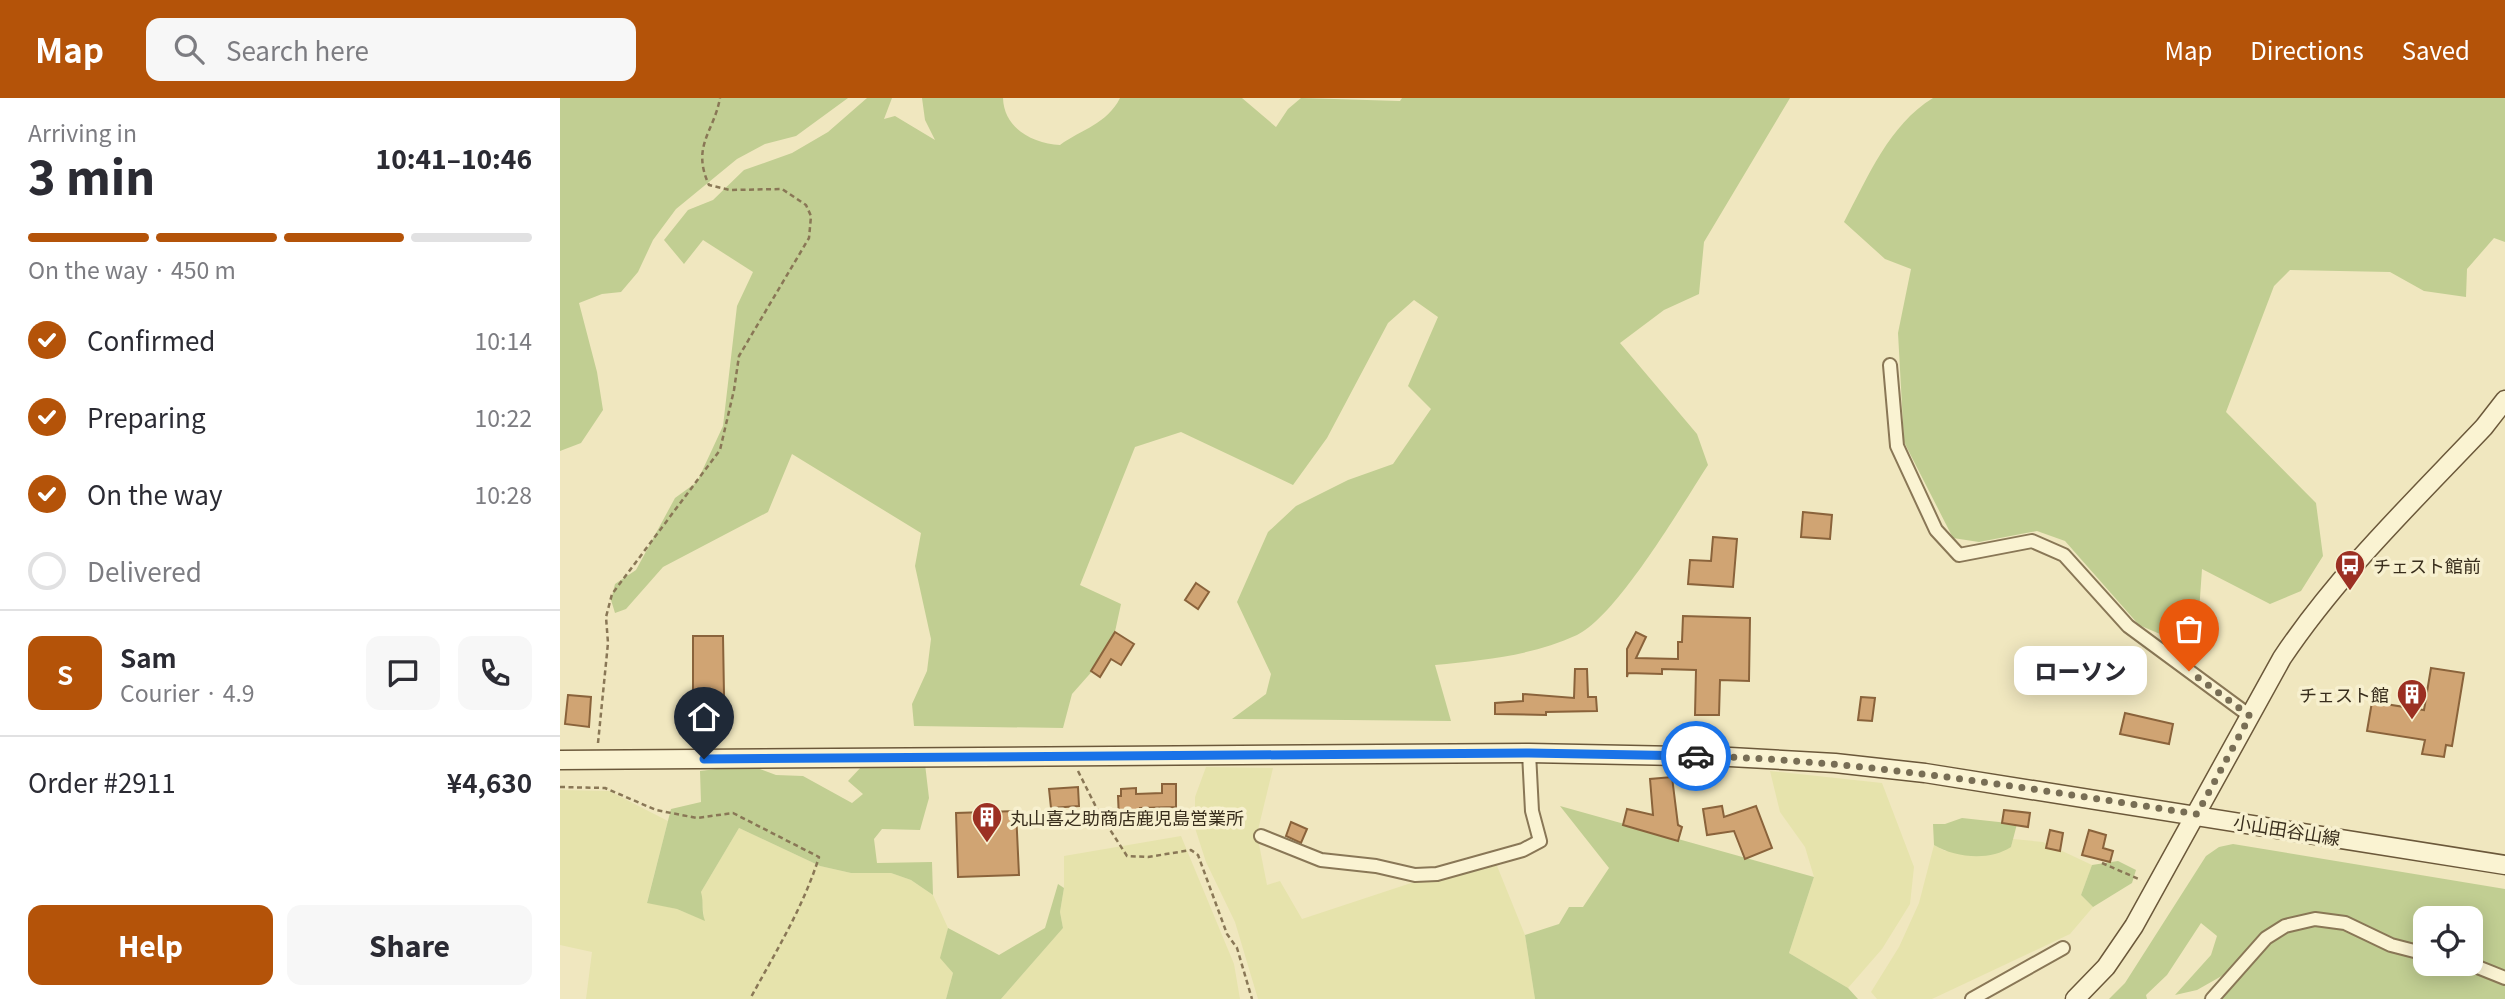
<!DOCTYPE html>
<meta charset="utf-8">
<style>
body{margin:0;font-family:Georgia,"Noto Sans JP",serif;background:#f7f7f7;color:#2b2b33;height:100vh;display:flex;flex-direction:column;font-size:26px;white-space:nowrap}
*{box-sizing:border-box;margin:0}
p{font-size:23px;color:#7c7c81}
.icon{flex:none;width:38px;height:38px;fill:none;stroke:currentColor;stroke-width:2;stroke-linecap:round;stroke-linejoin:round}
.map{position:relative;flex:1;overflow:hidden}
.panel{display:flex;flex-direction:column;background:#fff;width:560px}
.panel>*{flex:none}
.controls{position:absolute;left:1853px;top:808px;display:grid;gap:14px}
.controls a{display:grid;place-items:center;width:70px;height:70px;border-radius:14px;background:#fff;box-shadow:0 4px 18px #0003;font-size:35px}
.pin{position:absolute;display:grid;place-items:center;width:60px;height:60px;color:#fff;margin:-72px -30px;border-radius:50% 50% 50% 0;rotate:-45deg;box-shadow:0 0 7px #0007}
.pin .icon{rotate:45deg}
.courier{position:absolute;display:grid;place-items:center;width:70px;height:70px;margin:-35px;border:5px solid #1a73e8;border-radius:50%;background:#fff;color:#222;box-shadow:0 2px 9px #0007}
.bubble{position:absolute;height:49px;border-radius:14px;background:#fff;box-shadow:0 4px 18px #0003;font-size:23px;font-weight:800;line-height:49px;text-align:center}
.headline em{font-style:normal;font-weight:800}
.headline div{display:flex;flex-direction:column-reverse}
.headline{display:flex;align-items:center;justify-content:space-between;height:119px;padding:0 28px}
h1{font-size:46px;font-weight:800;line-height:52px}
.bar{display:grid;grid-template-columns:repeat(4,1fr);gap:10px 7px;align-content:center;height:84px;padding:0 28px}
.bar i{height:9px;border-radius:5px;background:#e1e1e2}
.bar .active{background:#b45309}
.bar p{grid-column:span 4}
.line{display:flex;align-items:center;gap:18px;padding:0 28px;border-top:2px solid #e1e1e2}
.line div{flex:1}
.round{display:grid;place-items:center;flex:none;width:74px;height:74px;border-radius:14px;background:#f7f7f7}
ol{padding:0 28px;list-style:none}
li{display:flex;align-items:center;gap:21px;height:77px}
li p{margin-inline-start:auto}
li .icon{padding:7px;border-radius:50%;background:#b45309;color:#fff;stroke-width:4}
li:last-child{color:#7c7c81}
li i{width:38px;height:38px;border:4px solid #e1e1e2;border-radius:50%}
.action{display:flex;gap:14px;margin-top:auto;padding:14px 28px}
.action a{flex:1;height:80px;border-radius:14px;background:#b45309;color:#fff;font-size:28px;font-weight:800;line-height:80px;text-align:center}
.action a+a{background:#f7f7f7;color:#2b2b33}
header{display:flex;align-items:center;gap:42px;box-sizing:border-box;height:98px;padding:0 35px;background:#b45309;color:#fff}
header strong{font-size:33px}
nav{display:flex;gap:38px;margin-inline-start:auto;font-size:24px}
.search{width:490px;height:63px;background:#f7f7f7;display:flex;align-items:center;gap:18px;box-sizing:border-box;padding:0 24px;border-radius:14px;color:#7c7c81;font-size:26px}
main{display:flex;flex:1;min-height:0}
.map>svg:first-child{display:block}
.farmland{fill:#e6e3ac}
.green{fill:#c1ce92;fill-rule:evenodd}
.building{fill:#d0a473;stroke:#8a633b;stroke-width:2}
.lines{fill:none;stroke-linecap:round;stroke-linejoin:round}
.minor-casing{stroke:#897756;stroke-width:16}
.secondary-casing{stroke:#6b583a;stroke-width:21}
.path{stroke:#897756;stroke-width:2.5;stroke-dasharray:5 3.5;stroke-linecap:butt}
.minor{stroke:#faf3d2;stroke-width:12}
.secondary{stroke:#faf3d2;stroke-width:18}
.done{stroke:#786e55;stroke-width:7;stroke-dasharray:0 12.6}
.route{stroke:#1a73e8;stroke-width:9}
.labels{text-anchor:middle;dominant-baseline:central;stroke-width:7;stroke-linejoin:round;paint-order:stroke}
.poi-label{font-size:18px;fill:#382d1c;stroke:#f7f0cf;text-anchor:start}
.street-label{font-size:18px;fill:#382d1c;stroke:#f7f0cf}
</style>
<header>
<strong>Map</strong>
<div class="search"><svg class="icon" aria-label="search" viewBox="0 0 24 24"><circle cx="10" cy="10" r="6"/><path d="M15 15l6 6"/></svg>Search here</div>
<nav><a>Map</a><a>Directions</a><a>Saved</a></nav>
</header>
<main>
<section class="panel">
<div class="headline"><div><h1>3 min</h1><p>Arriving in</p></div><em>10:41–10:46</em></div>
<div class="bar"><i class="active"></i><i class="active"></i><i class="active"></i><i></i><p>On the way · 450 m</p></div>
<ol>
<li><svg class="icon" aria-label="check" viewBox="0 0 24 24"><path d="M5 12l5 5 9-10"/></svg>Confirmed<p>10:14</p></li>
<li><svg class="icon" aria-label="check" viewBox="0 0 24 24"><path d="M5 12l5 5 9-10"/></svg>Preparing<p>10:22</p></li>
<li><svg class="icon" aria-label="check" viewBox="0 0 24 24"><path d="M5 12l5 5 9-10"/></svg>On the way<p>10:28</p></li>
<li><i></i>Delivered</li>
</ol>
<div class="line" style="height:126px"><b class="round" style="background:#b45309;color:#fff">S</b><div><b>Sam</b><p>Courier · 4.9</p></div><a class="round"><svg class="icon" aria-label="chat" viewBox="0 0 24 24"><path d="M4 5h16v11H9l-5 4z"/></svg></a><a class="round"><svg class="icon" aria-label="phone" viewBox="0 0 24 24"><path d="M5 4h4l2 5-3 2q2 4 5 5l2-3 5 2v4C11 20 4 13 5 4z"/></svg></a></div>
<div class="line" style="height:91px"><div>Order #2911</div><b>¥4,630</b></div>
<div class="action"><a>Help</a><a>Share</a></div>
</section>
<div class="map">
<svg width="1945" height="901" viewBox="0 0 1945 901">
<rect width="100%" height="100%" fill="#f0e7bf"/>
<g class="farmland">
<path d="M646,669L713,670L697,736L707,787L720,783L742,821L933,758L965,837L975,901H698L675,824L646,764L635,730V699Z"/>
<path d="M1210,673L1322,685L1354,769L1350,806L1322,851L1288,890L1229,855L1254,779L1245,749L1220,714Z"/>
<path d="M0,692L49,693L108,723L87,804L117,811L144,822L141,794L179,730L260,768L291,775H331L351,782L373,797L388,830L381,860L393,875L386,901H26L32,854L0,847Z"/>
<path d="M621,738L674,866L680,901H441L503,830L500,814L504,790V758Z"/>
<path d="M1453,741L1483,744L1532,767L1521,797L1533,809L1510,836L1372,901H1317L1311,894L1339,849L1359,805L1374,747L1385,753L1451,749Z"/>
</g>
<g class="green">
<path d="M0,0H288L236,38L205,46L177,61L116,111L93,142L78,174L61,194L42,196L19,205L37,274L43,312L21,345L0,353Z"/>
<path d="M307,0H332L324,21L335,18L375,42L365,22L362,0H443C444,31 473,45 500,47C522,31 547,26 560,0H682L716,29L728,11L741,0L840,3L842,0H1230L1144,144L1139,196L1104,212L1060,245L1137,336L1148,367C1122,407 1057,518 1017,537C972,558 923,562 875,567L891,623L672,621L706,596L711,576L677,504L708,434L736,408L788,382L833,366L871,311L848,288L878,219L854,202L828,225L767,340L733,387L621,334L575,349L520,487L561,506L551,552L512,596L503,630L354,628L352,606L367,573L371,541L355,468L361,435L232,356L208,414L103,469L66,511L55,515L51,502L55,486L76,472L115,400L137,384L163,328L177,208L193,174L143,142L124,166L104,142L128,112L153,102L184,72L232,55L268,34Z"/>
<path d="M1373,0H1945V144L1934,140L1907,171L1906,199L1864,193L1830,174L1730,172L1714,188L1666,314L1756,405L1763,458L1741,493L1710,506L1642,471L1639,514L1621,545L1579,527L1505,443L1477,433L1419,444L1393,440L1344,344L1338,235L1351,171L1325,161L1284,124C1308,79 1329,27 1373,0Z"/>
<path d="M365,666L369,700L360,732L322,731L314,741L317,765L372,764L373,797L351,782L331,775H291L260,768L179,730L141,794C144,804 141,812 145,823L117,811L87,805L111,711L141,704L140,673L189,667L216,677L243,678L292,705L303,696L288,683L303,667Z"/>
<path d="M1000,708L1254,779L1229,855L1288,890L1298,901H975L965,837L999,826L1009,809H1023L1049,770Z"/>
<path d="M1402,720L1457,726L1451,749C1430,763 1396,760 1374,747L1373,726H1385Z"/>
<path d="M1673,746L1945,791V901H1643L1671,886L1667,875L1637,892L1615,897L1651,857L1657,838L1641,825L1607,877L1586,897L1587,901H1549L1565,885L1646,758L1659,749ZM1866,821H1911V866H1866Z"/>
<path d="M1558,763L1576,772L1572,785L1533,809L1521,797L1532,767Z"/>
<path d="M498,786L504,790L500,814L503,830L441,901H386L393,875L380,860L388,830L439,857L485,830Z"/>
</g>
<g class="building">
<path d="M1243,414L1272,417L1270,441L1241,439Z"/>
<path d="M1153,439L1177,441L1173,489L1128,486L1130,462L1151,463Z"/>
<path d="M636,485L649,494L638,511L625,502Z"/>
<path d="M1123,518L1190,520L1189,583L1160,582L1159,617H1135L1136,572L1102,571V576L1068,575L1067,579V551L1076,534L1086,539L1076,560L1118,561V544H1122Z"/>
<path d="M555,534L574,546L561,567L551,561L540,579L531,573Z"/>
<path d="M133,538H163L164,597H133Z"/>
<path d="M1871,570L1904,575L1892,648L1886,647L1884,659L1862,656L1865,642L1807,633L1812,604L1864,612Z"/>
<path d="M1015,571H1027L1028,599H1036L1037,613L986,614V617L935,616V605L963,603V596L1014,600Z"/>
<path d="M8,597L31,599L29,629L5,626Z"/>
<path d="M1301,599L1315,600L1312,623L1298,622Z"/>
<path d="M1565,615L1613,626L1609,646L1560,636Z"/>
<path d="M1112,679L1118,727L1122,729L1118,743L1063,727L1067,711L1093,717L1090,681Z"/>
<path d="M602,686H616V709L580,710V720L559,721L558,698H561V691L576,690V696L602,695Z"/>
<path d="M518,689L519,708L491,710L489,691Z"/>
<path d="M1162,708L1164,719L1196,708L1212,750L1185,761L1174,733L1147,737L1143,711Z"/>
<path d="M1444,712L1470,715L1468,729L1442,725Z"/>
<path d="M456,713L459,777L398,779L396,715Z"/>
<path d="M731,724L747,731L741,745L726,738Z"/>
<path d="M1490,732L1503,735L1500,753L1486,750Z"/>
<path d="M1529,732L1546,737L1543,750L1553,753L1550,764L1522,757Z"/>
</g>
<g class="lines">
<g class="minor-casing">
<g id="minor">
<path d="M1330,267L1337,348L1376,432L1399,457L1472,443L1504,457L1568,528L1690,618"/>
<path d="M701,738L761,762L816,768L855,777L877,776L963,752L980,743L972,713L969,655"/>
<path d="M1910,866L1945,880"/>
<path d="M1412,901L1503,850"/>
<path d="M1652,901L1706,840L1725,828L1755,821L1785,825L1831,847L1866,856"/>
</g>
</g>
<g class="secondary-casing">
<g id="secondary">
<path d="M0,662L969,655L1170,659L1275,665L1365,675L1945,767"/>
<path d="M1515,901L1546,869L1574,828L1722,560C1779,475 1854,403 1924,329L1945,302"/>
</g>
</g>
<g class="path">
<path d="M38,645L48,545L46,519L52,496L160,352L174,292L179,258L249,140L251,118L246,107L222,91L170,92L149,87C131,48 154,34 160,0"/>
<path d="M518,673L538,713L567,758L588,759L631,752L638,757L667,836L677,850L692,901"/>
<path d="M0,689L45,690L96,712L137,720L173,715L259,759C243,810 215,855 190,901"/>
<path d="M1542,765L1581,782"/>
</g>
<use href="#minor" class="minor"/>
<use href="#secondary" class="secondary"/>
</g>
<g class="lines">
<path class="done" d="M1136,658C1305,662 1470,691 1637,716L1690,618L1629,573"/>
<path class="route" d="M144,661L969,655L1136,658"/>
</g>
<defs>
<g id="bus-pin" transform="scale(1.575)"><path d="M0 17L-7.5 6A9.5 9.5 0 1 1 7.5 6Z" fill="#9c3023" stroke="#f7f0cf"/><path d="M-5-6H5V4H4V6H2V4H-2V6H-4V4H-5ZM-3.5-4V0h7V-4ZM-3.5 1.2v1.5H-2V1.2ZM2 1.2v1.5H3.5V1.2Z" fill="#fff"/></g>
<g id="building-pin" transform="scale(1.575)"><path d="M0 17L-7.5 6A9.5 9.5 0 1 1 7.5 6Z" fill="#9c3023" stroke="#f7f0cf"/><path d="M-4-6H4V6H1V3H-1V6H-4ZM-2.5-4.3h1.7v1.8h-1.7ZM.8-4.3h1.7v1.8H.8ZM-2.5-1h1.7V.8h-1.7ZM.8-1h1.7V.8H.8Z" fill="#fff"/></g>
</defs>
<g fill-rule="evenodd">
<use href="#bus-pin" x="1790" y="467"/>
<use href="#building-pin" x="1852" y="596"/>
<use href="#building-pin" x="427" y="719"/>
</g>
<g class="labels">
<g class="poi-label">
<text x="1813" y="467">チェスト館前</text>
<text x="1829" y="596" text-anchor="end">チェスト館</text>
<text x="450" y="719">丸山喜之助商店鹿児島営業所</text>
</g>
<g class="street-label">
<text transform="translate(1727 731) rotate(9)">小山田谷山線</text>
</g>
</g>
</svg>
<div class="controls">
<a><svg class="icon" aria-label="locate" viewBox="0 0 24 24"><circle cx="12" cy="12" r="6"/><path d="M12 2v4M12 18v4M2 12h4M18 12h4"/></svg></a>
</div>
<div class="pin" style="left:1629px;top:573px;background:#ea580c"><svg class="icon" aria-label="bag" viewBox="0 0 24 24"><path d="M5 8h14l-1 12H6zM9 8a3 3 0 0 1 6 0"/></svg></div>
<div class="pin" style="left:144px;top:661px;background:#1f2937"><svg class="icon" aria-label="home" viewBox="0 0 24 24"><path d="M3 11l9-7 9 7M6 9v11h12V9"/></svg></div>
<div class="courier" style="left:1136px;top:658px"><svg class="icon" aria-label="car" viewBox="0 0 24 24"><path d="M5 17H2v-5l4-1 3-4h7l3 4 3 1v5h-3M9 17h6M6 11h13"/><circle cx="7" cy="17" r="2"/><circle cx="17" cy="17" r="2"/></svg></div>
<div class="bubble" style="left:1454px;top:548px;width:133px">ローソン</div>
</div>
</main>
